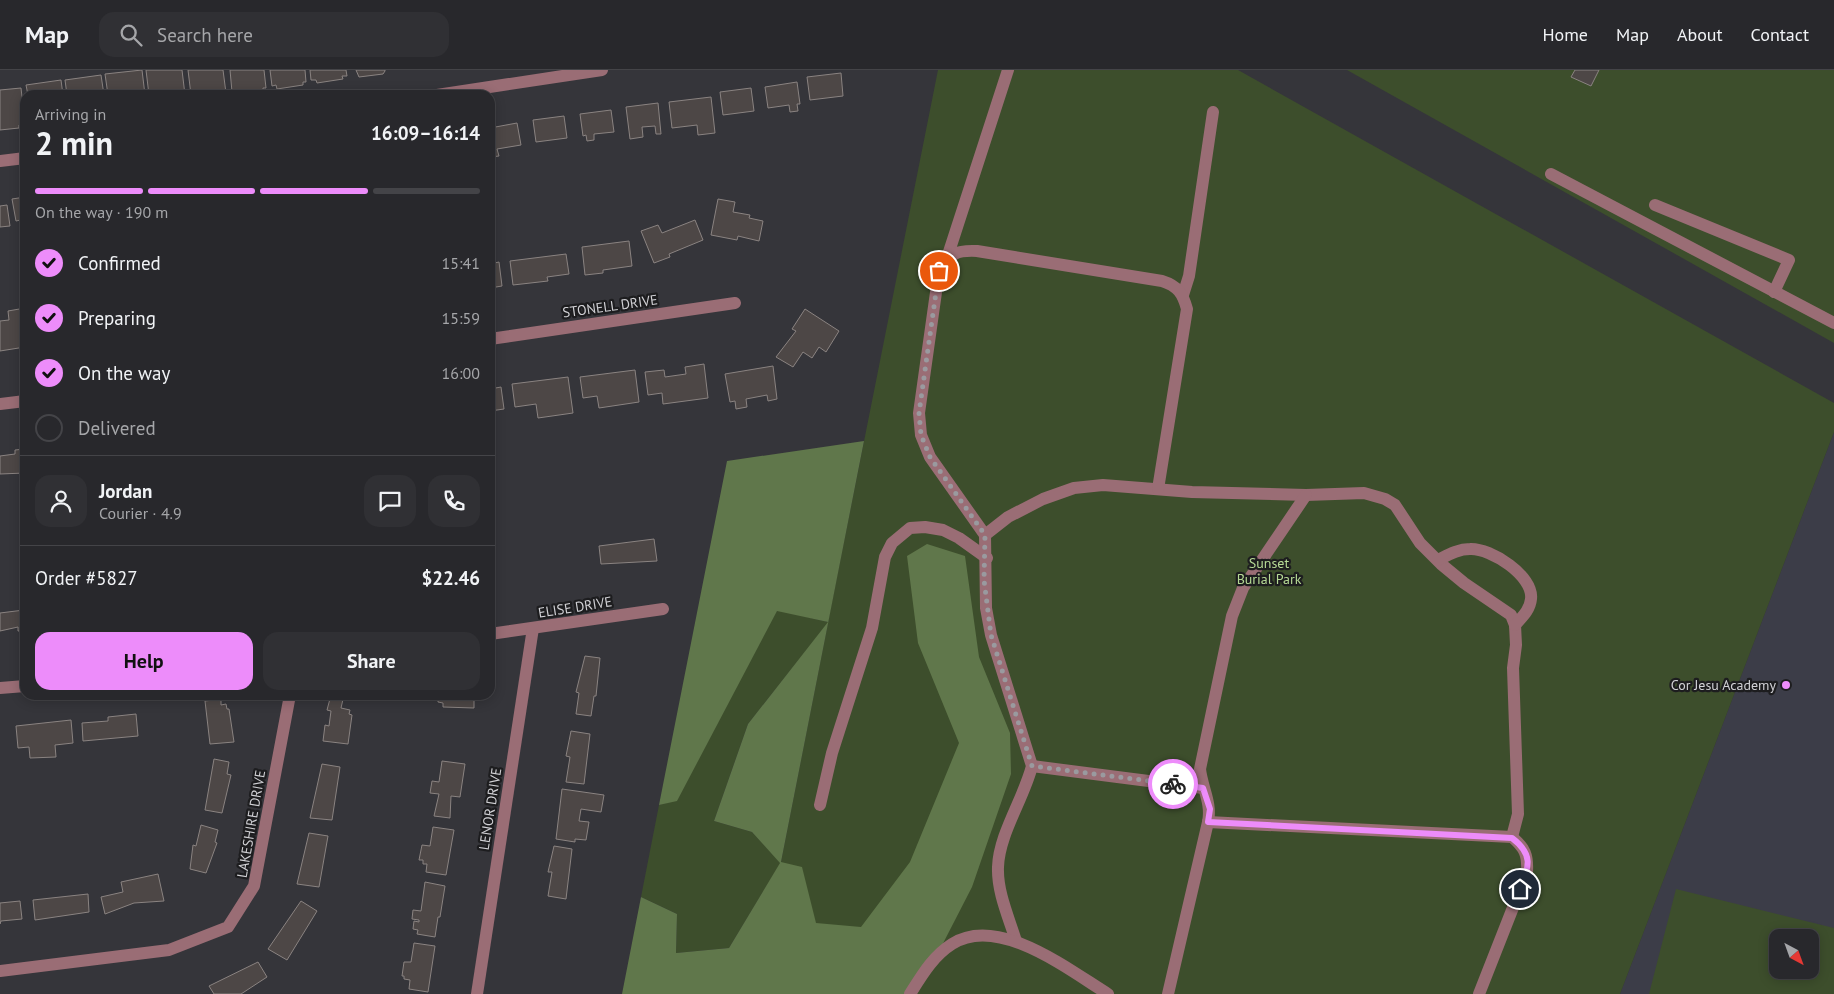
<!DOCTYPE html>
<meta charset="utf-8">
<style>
body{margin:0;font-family:"PT Sans",sans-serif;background:#303034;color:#f1f3f6;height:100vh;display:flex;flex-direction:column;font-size:19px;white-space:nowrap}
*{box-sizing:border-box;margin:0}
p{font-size:16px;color:#a5a6a9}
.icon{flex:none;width:28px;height:28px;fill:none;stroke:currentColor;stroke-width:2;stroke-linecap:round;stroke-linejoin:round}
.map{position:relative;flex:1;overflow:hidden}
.drawer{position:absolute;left:20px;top:20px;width:475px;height:610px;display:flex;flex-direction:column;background:#28282c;border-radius:15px;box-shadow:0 2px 12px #0003,0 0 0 1px #444448}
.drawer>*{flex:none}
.needle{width:32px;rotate:139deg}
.fabs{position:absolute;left:1769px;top:859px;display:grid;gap:10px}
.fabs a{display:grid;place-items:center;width:50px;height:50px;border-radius:10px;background:#28282c;box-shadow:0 2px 12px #0003,0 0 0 1px #444448;font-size:25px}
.pin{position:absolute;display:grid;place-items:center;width:42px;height:42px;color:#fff;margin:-21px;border:2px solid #fff;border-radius:50%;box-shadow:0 1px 5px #0007}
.courier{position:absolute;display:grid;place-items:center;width:50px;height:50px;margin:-25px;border:4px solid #ed8cfa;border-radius:50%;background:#fff;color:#222;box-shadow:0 1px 6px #0007}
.summary em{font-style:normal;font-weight:600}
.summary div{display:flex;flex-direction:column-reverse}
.summary{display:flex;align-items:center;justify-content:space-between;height:85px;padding:0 15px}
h1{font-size:32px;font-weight:600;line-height:38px}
.bar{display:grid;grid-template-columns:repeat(4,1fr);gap:8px 5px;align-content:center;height:60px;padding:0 15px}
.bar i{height:6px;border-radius:4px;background:#444448}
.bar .current{background:#ed8cfa}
.bar p{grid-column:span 4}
.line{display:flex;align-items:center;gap:12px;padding:0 15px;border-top:1px solid #444448}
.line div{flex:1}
.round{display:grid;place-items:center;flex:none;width:52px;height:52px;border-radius:15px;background:#303034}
ol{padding:0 15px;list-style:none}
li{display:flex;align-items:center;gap:15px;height:55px}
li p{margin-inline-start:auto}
li .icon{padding:5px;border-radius:50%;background:#ed8cfa;color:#111;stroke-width:4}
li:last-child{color:#a5a6a9}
li i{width:28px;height:28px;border:2px solid #444448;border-radius:50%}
.button{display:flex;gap:10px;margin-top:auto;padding:10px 15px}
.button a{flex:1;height:58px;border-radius:15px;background:#ed8cfa;color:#111;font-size:20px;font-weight:600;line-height:58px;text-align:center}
.button a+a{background:#303034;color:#f1f3f6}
header{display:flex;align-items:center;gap:30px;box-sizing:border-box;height:70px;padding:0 25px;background:#28282c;border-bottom:1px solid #444448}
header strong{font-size:24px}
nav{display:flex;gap:28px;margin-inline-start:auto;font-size:18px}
.search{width:350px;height:45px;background:#303034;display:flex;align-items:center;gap:12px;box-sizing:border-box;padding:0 18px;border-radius:15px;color:#a5a6a9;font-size:19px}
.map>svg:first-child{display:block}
.built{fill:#3c3d48;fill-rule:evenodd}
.green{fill:#3d4e2c;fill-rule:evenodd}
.forest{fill:#60774b}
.building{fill:#4d4746;stroke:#8a8381}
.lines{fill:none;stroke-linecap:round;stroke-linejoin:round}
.minor{stroke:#9a6d75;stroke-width:12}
.done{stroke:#9a9a9f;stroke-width:5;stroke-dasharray:0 9}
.route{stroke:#ed8cfa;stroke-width:6}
.poi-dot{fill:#ed8cfa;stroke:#1d1d1f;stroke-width:2}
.labels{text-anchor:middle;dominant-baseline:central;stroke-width:4.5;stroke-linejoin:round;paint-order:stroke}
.street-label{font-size:14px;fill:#d1d1d5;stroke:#1d1d1f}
.park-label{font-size:14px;fill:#b6da95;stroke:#1d1d1f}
.poi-label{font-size:14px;fill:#d1d1d5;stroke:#1d1d1f;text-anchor:end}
</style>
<header>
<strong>Map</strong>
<div class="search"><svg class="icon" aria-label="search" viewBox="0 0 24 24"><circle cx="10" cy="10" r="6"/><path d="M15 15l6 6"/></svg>Search here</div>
<nav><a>Home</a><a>Map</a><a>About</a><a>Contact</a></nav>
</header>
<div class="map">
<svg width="1834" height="924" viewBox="0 0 1834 924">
<rect width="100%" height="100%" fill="#35353a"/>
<path class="built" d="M1834,362V924H1620ZM1778,868H1810V900H1778Z"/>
<g class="green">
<path d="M938,0H1238L1834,333V362L1620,924H754L780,794L729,878L676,883L677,844L641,827L659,735L677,730L777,540L828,552ZM828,553L781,792H780L752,762L714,751L748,654Z"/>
<path d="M1347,0H1834V273Z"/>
<path d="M1676,819L1834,858V924H1649ZM1778,868H1810V900H1778Z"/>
</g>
<path class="forest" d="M864,371L781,792L802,797L816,853L861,857L910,792L959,673L918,573L907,486L927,474L965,486L979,587L1010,663L1011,704L972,817L917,924H622L641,827L677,844L676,883L729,878L780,793L752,762L714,751L748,654L828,552L777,541L677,731L659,735L727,391Z"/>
<g class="building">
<path d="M142,0L145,25H108L105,4Z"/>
<path d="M146,0H182L185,25H149Z"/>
<path d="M188,0H223L226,23L222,25H191Z"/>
<path d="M230,0H264L266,18H263V20L237,24L236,22H232Z"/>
<path d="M270,0H305L306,12H303V15L277,19L276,15L272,16Z"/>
<path d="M310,0H346L347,6H342L343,9L317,13L316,10H311Z"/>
<path d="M356,0H385V1L383,4L359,7Z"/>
<path d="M1575,0H1599L1591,16L1571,7Z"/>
<path d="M841,3L843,26L810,30L807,7Z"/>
<path d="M101,5L104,25H67L65,10Z"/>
<path d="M61,10L63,25H28L26,15Z"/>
<path d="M797,12L800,34H797L798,41L790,42L789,35L768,38L765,17Z"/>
<path d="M21,18L25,54L19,55V58L0,60V20Z"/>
<path d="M751,18L754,41L723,45L720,22Z"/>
<path d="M711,27L715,63L698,65L697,55L672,58L669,32Z"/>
<path d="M658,33L661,64H656L655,56L642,57L643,67L630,69L626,37Z"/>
<path d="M611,40L614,62L594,64V70L587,71L586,65L583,66L580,44Z"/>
<path d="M564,46L567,68L536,72L533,50Z"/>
<path d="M517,53L521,75L497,79L499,86L491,87L490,58Z"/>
<path d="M25,127V149L16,151L12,129Z"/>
<path d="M718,129L735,132L733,142L750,145L749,148L763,151L759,171L738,166L737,170L711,165Z"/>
<path d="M7,135L10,156L0,157V136Z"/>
<path d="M695,150L703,170L669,184L670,187L654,193L641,161L658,155L662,163Z"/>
<path d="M629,171L632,196L603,200V203L585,205L582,177Z"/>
<path d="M566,184L569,204L547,207L548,211L513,215L510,191Z"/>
<path d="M499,192L502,216L490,218V194Z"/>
<path d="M25,238V277L0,281V251L9,250L8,241Z"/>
<path d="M805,239L839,261L826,282L819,277L812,288L803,282L793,297L776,287L796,261L792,259Z"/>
<path d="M704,294L708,328L663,334L662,323L648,325L645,302L664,300L665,307L686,304L685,297Z"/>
<path d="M773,296L777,329L768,331L767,325L746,329L747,337L736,339L735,331L730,332L725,304Z"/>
<path d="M635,300L639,332L599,338L597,326L583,328L580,307Z"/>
<path d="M568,307L573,343L538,348L536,334L515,337L512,314Z"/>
<path d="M501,317L504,339L490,341V319Z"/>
<path d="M25,379V403L0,404V386L15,384V380Z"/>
<path d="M654,469L657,491L601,494L599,476Z"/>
<path d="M23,526H25V561H18V557L0,561V543L24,540Z"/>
<path d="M585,586L600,588L596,626H594L591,646L576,644L579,623L576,622Z"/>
<path d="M331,625H344L341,638L350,640L349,644L352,645L348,674L323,671L325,655L329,656L331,641L327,640Z"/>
<path d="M438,625H474V638L443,637V633L438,632Z"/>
<path d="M221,629V635L226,634L227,639H229L234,672L210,674L205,631Z"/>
<path d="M136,644L138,666L83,671L82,653L108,651V647Z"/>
<path d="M71,650L73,673L55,675L56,687L30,688L29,677L18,678L16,656Z"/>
<path d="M571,661L590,664L584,714L566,712L570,687L566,686Z"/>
<path d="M214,689L229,692L227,704L231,705L222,743L205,740Z"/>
<path d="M442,691L465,694L460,727L451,726L450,748L434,746L439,724L430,723L432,711L439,712Z"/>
<path d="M322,694L340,697L332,750L310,748Z"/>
<path d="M562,719L604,725L601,742L581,739L579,751L589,752L586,770L575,769V772L556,769Z"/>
<path d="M201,755L218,760L215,772L217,773L206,803L190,799L193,775L196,776Z"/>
<path d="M433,757L454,760L446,805L426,802L427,794H423V790H419L422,775L430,776Z"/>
<path d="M309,763L328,766L319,817L297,814Z"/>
<path d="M554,776L572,779L566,829L548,826L552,802H548Z"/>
<path d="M158,804L164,831L134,833L105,844L101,827L123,822L121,812Z"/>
<path d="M425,812L445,816L440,847H438L435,867L417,864L418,860L413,859L414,851L419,852V850L412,849L413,840L421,841Z"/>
<path d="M88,824L89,842L35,850L33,830Z"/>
<path d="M20,831L22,849L1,851L0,854V833Z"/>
<path d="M301,831L317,841L287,890L268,879Z"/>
<path d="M414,873L435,876L428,922L409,919L410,910L404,909V906H402L404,892H411Z"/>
<path d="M258,892L267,907L241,924H214L209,916Z"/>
</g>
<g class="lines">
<g class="minor">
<path d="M437,25L602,0"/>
<path d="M0,91L25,88"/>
<path d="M1551,104L1834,253"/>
<path d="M1655,135L1789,190L1774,222"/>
<path d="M947,188L1008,0"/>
<path d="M1183,225L1189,206L1213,42"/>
<path d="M490,269L735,233"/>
<path d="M0,334L25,331"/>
<path d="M985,465L1008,447L1043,429L1074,418L1103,415L1192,422L1306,425L1364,423L1385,429L1395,435L1420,473L1441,494L1464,513L1511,545L1515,555L1516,575L1513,598L1518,744L1512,767"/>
<path d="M1438,490C1448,485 1458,479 1470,479C1491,478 1534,506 1531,529C1530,540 1522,547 1515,555"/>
<path d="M490,564L663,539"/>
<path d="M0,618L25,616"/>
<path d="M1032,696L1203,718"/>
<path d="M820,735L832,683L872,558L885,487L892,473L910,458L925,457L943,460L959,468L987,488"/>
<path d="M1208,752L1512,767C1525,778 1528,785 1527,802L1479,924"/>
<path d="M1016,871C1009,848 997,822 998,797C999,764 1024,728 1032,696L991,565L986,538L985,465L930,387L921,365L919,343L939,201C951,183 956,180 977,181L1162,211C1178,216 1183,224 1187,239L1158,419"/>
<path d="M0,901L169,880L228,857L254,816L290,625"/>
<path d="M477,924L533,558"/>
<path d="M910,924C922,905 933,886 952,874C998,844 1069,900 1108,924"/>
<path d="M1168,924L1208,752C1212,733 1202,718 1200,699L1232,546L1243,518L1306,425"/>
</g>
</g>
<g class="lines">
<path class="done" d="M939,201L919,343L921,365L930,387L985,465L984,510L991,565L1032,696L1173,714"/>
<path class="route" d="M1173,714L1203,718L1210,739L1208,752L1512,768C1533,784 1530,796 1520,819"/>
</g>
<circle class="poi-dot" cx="1786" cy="615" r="5"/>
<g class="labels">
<g class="street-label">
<text transform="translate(610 236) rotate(-8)">STONELL DRIVE</text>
<text transform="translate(575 537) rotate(-9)">ELISE DRIVE</text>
<text transform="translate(490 739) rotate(-81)">LENOR DRIVE</text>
<text transform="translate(251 754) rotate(-80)">LAKESHIRE DRIVE</text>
</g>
<g class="park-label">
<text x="1269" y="493">Sunset<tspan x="1269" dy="16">Burial Park</tspan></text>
</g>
<g class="poi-label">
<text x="1776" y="615">Cor Jesu Academy</text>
</g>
</g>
</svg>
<div class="fabs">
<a><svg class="needle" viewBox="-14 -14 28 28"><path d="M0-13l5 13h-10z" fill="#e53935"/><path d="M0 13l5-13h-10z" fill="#a5a6a9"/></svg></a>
</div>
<div class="pin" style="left:939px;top:201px;background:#ea580c"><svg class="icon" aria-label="bag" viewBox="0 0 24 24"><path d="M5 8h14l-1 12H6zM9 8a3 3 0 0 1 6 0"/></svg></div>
<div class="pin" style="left:1520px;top:819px;background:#1f2937"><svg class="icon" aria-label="home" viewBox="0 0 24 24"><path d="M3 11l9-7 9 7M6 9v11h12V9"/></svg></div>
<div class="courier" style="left:1173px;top:714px"><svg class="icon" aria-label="bike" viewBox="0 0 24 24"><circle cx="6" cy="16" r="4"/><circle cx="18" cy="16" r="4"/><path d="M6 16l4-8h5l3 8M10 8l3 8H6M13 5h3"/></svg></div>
<section class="drawer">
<div class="summary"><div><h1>2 min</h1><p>Arriving in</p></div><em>16:09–16:14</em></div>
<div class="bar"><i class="current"></i><i class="current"></i><i class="current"></i><i></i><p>On the way · 190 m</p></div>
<ol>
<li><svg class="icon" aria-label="check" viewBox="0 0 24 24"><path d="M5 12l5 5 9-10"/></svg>Confirmed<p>15:41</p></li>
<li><svg class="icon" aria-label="check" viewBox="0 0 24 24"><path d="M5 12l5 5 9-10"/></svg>Preparing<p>15:59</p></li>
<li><svg class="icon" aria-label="check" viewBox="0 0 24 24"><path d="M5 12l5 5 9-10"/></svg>On the way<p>16:00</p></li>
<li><i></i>Delivered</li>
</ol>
<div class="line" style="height:90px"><a class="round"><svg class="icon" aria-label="person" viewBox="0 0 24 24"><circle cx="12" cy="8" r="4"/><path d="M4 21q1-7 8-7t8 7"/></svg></a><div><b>Jordan</b><p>Courier · 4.9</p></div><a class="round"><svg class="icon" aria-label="chat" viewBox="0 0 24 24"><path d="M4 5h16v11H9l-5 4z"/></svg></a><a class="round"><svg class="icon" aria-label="phone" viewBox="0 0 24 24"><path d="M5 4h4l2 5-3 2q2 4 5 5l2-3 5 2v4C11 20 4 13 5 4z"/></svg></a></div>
<div class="line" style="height:65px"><div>Order #5827</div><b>$22.46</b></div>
<div class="button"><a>Help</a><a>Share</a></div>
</section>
</div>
